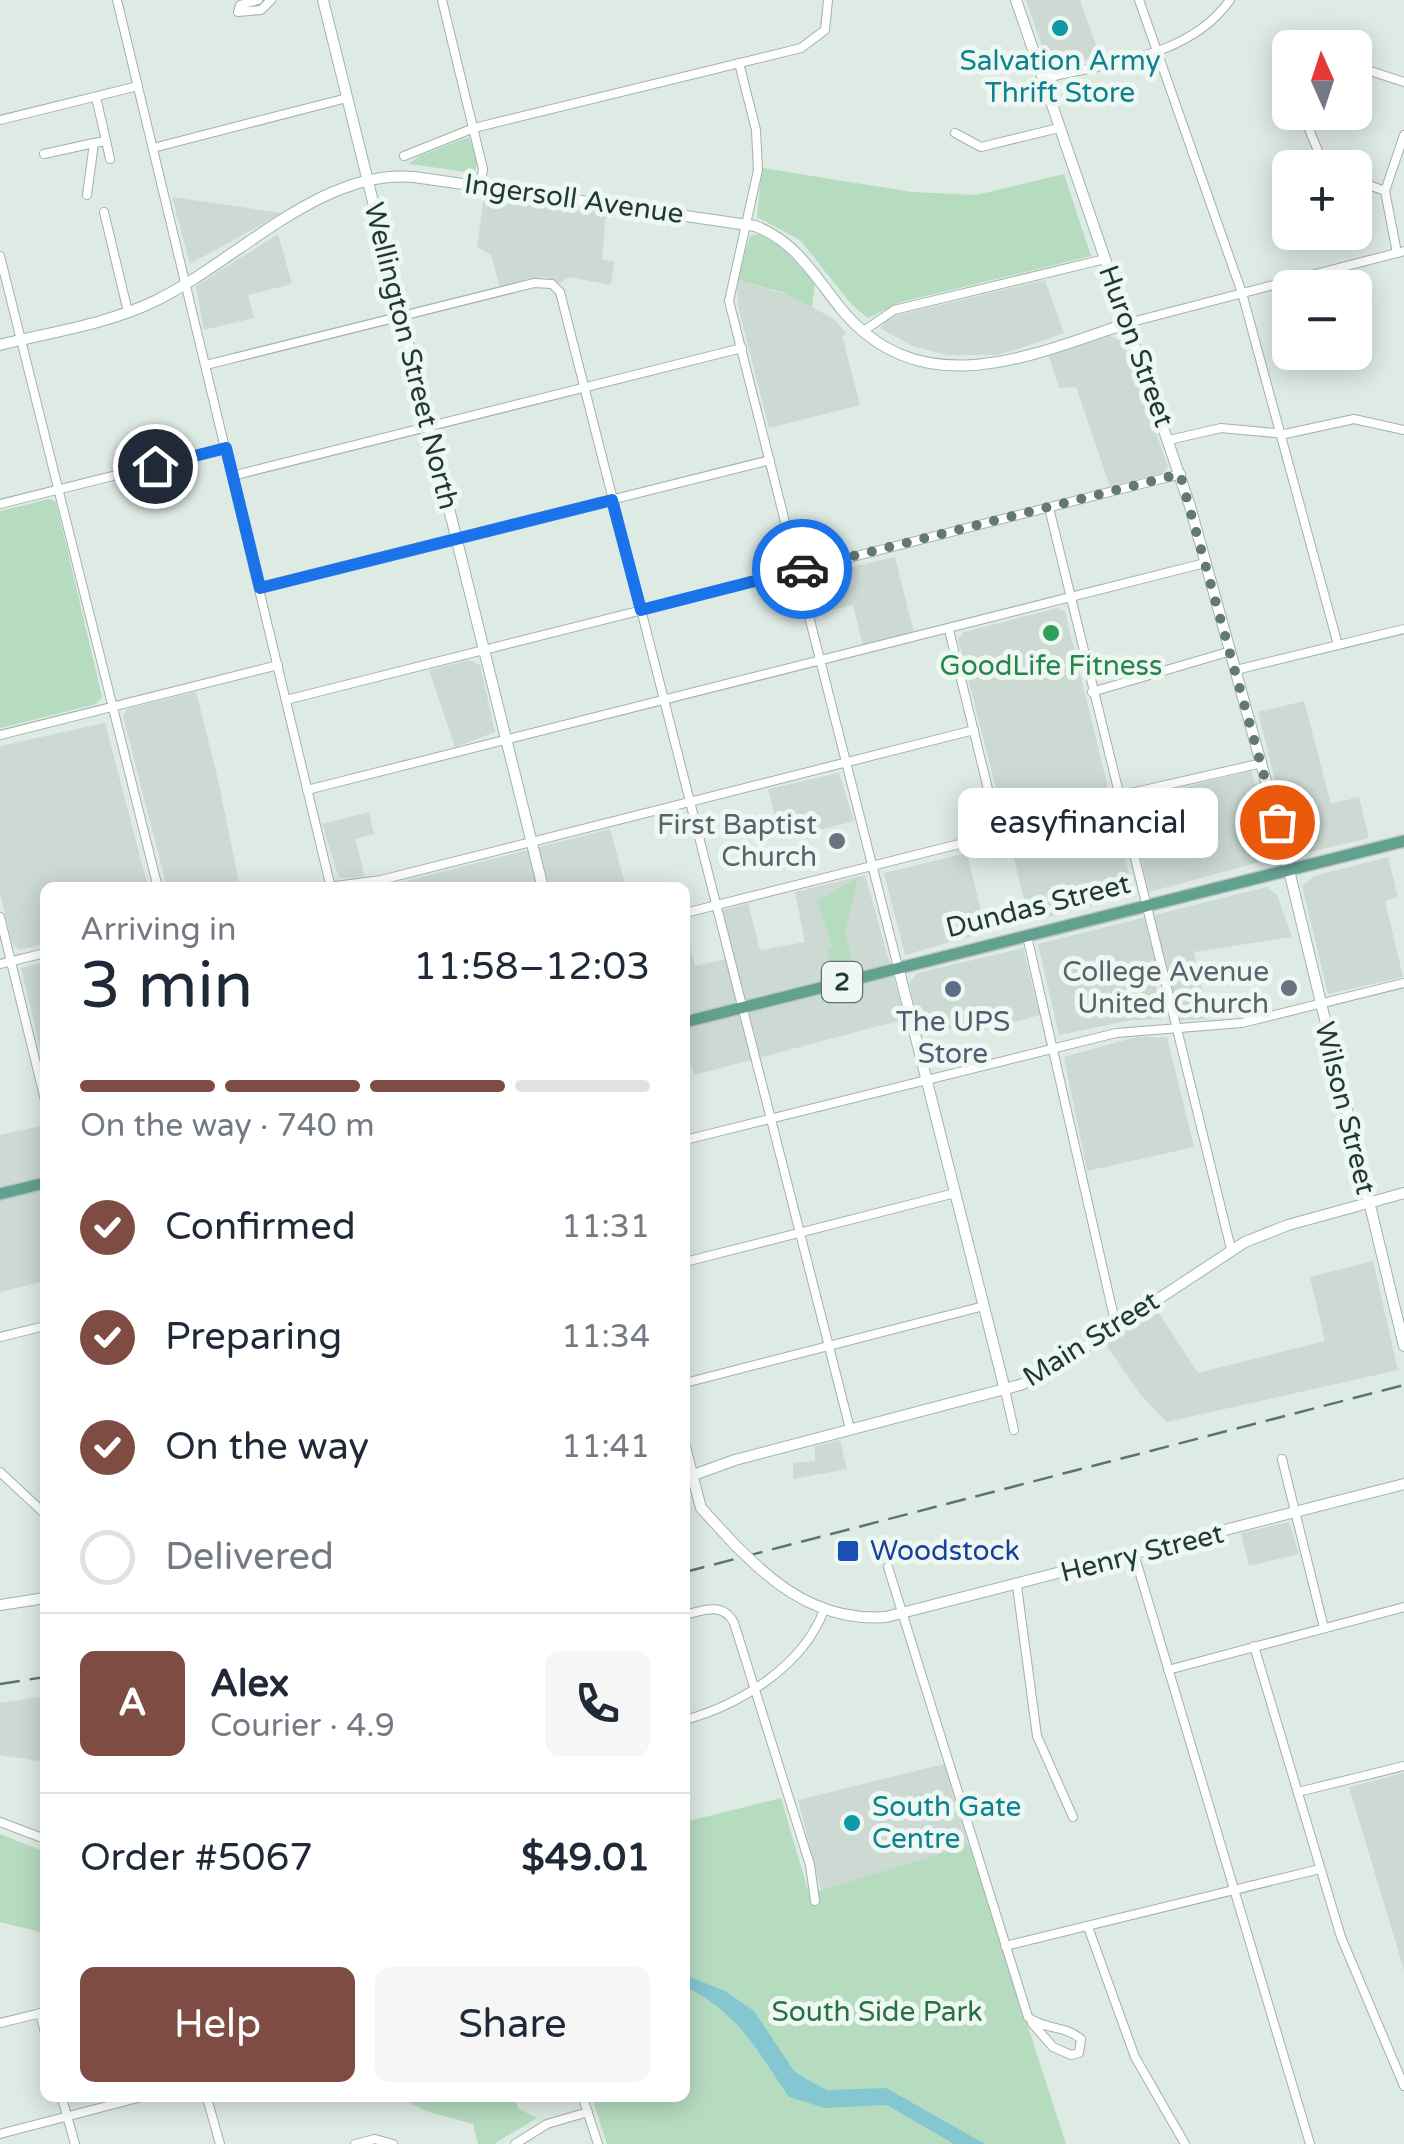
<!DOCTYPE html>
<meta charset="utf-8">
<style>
body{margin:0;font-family:"Varela Round",sans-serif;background:#f6f6f7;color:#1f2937;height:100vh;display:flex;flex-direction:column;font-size:38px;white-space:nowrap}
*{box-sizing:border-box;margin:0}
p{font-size:32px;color:#747a83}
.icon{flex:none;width:55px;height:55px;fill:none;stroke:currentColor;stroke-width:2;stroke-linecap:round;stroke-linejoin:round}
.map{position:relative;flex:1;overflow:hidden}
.drawer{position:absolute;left:40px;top:882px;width:650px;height:1220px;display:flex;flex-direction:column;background:#fff;border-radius:15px;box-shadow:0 5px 25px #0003}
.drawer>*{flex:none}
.needle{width:65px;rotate:357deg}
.buttons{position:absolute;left:1272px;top:30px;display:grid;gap:20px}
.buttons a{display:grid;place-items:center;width:100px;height:100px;border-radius:15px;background:#fff;box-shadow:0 5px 25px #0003;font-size:50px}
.pin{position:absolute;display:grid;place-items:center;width:85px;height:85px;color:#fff;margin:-42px;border:5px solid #fff;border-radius:50%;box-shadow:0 2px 10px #0007}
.courier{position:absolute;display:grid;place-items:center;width:100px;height:100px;margin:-50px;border:8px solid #1a73e8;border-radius:50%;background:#fff;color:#222;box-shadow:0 2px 12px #0007}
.bubble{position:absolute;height:70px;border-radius:15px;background:#fff;box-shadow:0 5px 25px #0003;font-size:32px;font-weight:600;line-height:70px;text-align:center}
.head em{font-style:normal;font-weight:600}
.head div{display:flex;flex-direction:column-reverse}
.head{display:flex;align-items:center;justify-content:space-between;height:170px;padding:0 40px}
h1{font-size:65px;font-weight:600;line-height:75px}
.bar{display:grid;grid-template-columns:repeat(4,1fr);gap:15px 10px;align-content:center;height:120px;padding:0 40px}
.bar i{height:12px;border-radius:8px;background:#e0e1e3}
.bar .current{background:#7f4c43}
.bar p{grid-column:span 4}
.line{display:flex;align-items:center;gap:25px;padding:0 40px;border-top:2px solid #e0e1e3}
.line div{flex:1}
.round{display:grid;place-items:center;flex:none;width:105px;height:105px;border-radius:15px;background:#f6f6f7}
ol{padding:0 40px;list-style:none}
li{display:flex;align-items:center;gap:30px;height:110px}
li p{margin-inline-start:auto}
li .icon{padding:10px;border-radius:50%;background:#7f4c43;color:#fff;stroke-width:4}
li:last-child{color:#747a83}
li i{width:55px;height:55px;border:5px solid #e0e1e3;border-radius:50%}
.button{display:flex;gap:20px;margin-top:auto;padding:20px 40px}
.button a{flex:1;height:115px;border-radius:15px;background:#7f4c43;color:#fff;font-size:40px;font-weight:600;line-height:115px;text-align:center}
.button a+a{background:#f6f6f7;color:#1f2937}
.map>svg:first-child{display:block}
.built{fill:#ccdad3}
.green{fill:#b6dcc0}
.water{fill:#84c7d1}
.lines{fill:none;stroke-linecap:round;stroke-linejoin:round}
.street-casing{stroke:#a1b2ab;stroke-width:10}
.secondary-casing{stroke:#9db6ac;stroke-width:12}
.primary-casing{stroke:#bcc4c2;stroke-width:14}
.street{stroke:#fff;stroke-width:8}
.secondary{stroke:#fff;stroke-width:10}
.primary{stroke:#62a08f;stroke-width:11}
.rail{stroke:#59766d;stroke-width:2.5;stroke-dasharray:20 10;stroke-linecap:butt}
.secondary-bridge-casing{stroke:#9db6ac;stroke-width:12;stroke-linecap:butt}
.secondary-bridge{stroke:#fff;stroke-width:10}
.done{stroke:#627870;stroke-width:10;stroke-dasharray:0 18}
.route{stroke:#1a73e8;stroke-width:12}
.culture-dot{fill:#0f9aa8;stroke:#eef7f2;stroke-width:4}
.leisure-dot{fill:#2e9e5b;stroke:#eef7f2;stroke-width:4}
.worship-dot{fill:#6b7280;stroke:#eef7f2;stroke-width:4}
.service-dot{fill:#5c6f8a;stroke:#eef7f2;stroke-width:4}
.transit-dot{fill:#1a4fb4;stroke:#eef7f2;stroke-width:4}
.labels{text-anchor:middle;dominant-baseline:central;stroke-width:10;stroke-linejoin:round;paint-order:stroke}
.shield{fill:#eef7f2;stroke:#5d736c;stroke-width:2.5}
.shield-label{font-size:25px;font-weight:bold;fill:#1f3a32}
.culture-label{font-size:28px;fill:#0d838f;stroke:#eef7f2}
.street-label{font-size:28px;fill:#1f3a32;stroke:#eef7f2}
.leisure-label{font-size:28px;fill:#27864d;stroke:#eef7f2}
.worship-label{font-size:28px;fill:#5b616d;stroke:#eef7f2;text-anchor:end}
.service-label{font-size:28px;fill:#4e5e75;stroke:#eef7f2}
.transit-label{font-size:28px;fill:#164399;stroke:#eef7f2;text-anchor:start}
.park-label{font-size:28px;fill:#297143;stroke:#eef7f2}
</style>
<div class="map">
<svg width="1404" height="2144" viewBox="0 0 1404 2144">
<rect width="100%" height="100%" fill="#deeae4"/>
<g class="built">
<path d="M1026,0H1080L1100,57L1050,69Z"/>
<path d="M484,196L606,211L602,259L614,262L611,285L569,277L560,283L546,277L500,288L491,255L477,247Z"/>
<path d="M172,197L282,213L190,264Z"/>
<path d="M278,234L292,284L248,295L254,318L204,330L196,286Z"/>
<path d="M737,280L795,297L835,320L847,334L842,336L860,405L769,428L738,306Z"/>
<path d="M1045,280L1064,333L1018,349L996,355H947L912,346L880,328L890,317Z"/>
<path d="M1110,336L1124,342L1168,467L1162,473L1110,486L1076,387L1059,388L1049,356Z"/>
<path d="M895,557L914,632L863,645L853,605L815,614L807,577Z"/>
<path d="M1058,608L1065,612L1134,894L1030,922L958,639L964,632Z"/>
<path d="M469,660L480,665L495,732L455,747L429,670Z"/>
<path d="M196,692L217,775L240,887H167L123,716L127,709Z"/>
<path d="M1304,701L1331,804L1359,797L1369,838L1302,854L1291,844L1258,712Z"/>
<path d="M105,723L148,887L45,888V944L19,950L12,943L0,893V746Z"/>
<path d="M1251,771L1266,822L1267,860L1149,892L1128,801Z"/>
<path d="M839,773L854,821L781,840L768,789Z"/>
<path d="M369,812L374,834L355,839L365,877L339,878L322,824Z"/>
<path d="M610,829L626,887L379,888Z"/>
<path d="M967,853L986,932L905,955L884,873Z"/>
<path d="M1388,857L1398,897L1385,901L1403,977L1328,994L1302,886L1314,876Z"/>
<path d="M865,875L905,1019L694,1075L685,1045V927L695,966L734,957L723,910L748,903L760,950L805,942L795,892Z"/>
<path d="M1267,887L1277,895L1292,937L1194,952L1208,1019L1180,1020L1164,960L1152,964L1162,1019L1132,1020L1059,1035L1038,944Z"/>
<path d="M1023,948L1040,1015L975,1033L972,1023L922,1036L909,983L918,973Z"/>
<path d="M45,962V1069L21,968Z"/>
<path d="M1136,1037H1167L1194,1147L1087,1171L1064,1057Z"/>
<path d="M45,1125V1281L0,1292V1135Z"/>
<path d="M1373,1261L1398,1370L1167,1422L1140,1394L1104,1342L1155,1307L1198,1373L1325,1341L1310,1277Z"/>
<path d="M840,1440L847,1469L793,1479V1463L815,1461V1446Z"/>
<path d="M1289,1522L1299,1554L1249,1566L1241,1533Z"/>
<path d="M45,1696V1762L0,1755V1703Z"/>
<path d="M944,1764L969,1845L821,1891L798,1800Z"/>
<path d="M1404,1773V1970L1349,1787Z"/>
</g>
<g class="green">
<path d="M469,137L478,162L474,173L409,164L419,156Z"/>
<path d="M762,168L912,192L976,195L1064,174L1091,256L901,302L868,318L852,305L800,240L757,217Z"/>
<path d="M759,234L785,249L815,283L812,307L782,292L737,280L750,236Z"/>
<path d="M49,499L56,502L102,697L96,704L0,728V511Z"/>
<path d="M858,878L845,933L854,967L833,973L827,950L833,948L817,901Z"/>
<path d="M781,1798L809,1894L969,1845L1066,2144H607L592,2098H685V1822Z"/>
<path d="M0,1834L45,1852V1942L40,1932L0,1922Z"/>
<path d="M399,2098H514L519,2109L537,2118L494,2144H478L473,2124L429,2112Z"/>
</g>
<path class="water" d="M685,1975L725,1991L754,2011L794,2071L808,2080L827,2090L886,2088L985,2144H954L887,2105L825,2108L789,2097C753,2045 742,2017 685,1986Z"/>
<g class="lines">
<g class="street-casing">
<g id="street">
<path d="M117,0L331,888"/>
<path d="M258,0L240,5L238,12L261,10L271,0"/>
<path d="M442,0L483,169L480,186"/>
<path d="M1139,0L1242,293L1338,645"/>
<path d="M739,63L756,130L758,170L729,301L898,967"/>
<path d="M1355,66L1404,82"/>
<path d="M1042,79C1108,62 1188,59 1230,0"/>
<path d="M1302,112L1325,168"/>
<path d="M0,120L138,86"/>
<path d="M955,133L981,147L1059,128"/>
<path d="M106,141L110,159"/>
<path d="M153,148L347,98"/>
<path d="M44,154L94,143"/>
<path d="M404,156L474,128L801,48L825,30L828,0"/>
<path d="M1355,180L1385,191"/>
<path d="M87,195L94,143L106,141L96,97"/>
<path d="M104,212L128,312"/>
<path d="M1397,253L1385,191L1404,135"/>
<path d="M0,256L158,888"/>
<path d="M1128,323L1404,251"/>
<path d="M865,330L894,310L1105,259"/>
<path d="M206,365L534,283L552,284L560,292L850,1429"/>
<path d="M1169,440L1221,428L1285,434L1354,419L1404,430"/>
<path d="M232,476L742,348"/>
<path d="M0,504L225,448"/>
<path d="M1049,508L1231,1249"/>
<path d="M260,588L770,460"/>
<path d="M1236,670L1404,629"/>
<path d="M1092,692L1231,651"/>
<path d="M286,700L1181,474"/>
<path d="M0,735L278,665"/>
<path d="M307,790L1205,563"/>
<path d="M1118,796L1262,763"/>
<path d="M328,887L381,880L974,730"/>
<path d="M685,913L999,834L949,630"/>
<path d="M0,917L45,1100"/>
<path d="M1027,936L1116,1326"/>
<path d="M0,964L45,953"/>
<path d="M685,1140L1116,1033L1242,1023L1404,983"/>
<path d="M685,1262L955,1193"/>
<path d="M0,1337L45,1326"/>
<path d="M685,1383L984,1306"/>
<path d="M1005,1390L1014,1430"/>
<path d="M1282,1459L1324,1628"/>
<path d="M0,1472L45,1514"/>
<path d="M1134,1554L1310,2144"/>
<path d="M888,1567L1028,2017C1041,2029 1065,2025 1081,2039L1079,2053L1071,2055L1053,2047L1032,2023"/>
<path d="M1017,1586L1037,1736L1073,1817"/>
<path d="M685,1615C704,1610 723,1602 734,1623L810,1865L815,1901"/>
<path d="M1254,1646L1341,1937L1404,2086"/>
<path d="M1168,1670L1404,1607"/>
<path d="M685,1720C740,1705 803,1666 824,1610"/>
<path d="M1298,1792L1404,1766"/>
<path d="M0,1822L45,1839"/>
<path d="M1088,1927L1135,2057L1185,2144"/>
<path d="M1005,1946L1320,1869"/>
<path d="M40,2013L45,2033"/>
<path d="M0,2023L45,2012"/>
<path d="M62,2098L75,2144"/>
<path d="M207,2098L220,2144"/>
<path d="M583,2098L598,2144"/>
<path d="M0,2134L138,2098"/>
<path d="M355,2144L375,2139L393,2144"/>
<path d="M515,2144L547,2124L588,2112"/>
</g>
</g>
<g class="secondary-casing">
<g id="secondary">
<path d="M323,0L543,888"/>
<path d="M1016,0L1190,506L1277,821L1404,1346"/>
<path d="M0,345C51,332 108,324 155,301C236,262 321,168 414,177L755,226C797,242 815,277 842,310C922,406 1032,355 1128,323"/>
<path d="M898,967L1005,1390"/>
<path d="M685,1447L701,1508L736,1546"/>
<path d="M685,1478L735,1460L1020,1385L1044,1374L1245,1242L1288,1225L1404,1193"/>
<path d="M755,1564C792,1599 834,1621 886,1617L1404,1484"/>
<path d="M0,1605L45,1598"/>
</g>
</g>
<g class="primary-casing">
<g id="primary">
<path d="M685,1022L1404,841"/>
<path d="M0,1194L45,1183"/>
</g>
</g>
<use href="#street" class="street"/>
<use href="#secondary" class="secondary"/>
<use href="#primary" class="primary"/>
<g class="rail">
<path d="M685,1572L1404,1385"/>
<path d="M0,1684L45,1677"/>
</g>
<g class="secondary-bridge-casing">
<path id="secondary-bridge" d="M736,1546L755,1564"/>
</g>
<use href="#secondary-bridge" class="secondary-bridge"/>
</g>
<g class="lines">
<path class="done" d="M802,569L1180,474L1277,822"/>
<path class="route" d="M155,466L226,448L260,588L612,500L641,610L802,569"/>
</g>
<g class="culture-dot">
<circle cx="1060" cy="28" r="10"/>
<circle cx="852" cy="1823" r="10"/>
</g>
<circle class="leisure-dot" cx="1051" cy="633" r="10"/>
<g class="worship-dot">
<circle cx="837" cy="841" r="10"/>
<circle cx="1289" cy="988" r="10"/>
</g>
<circle class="service-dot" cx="953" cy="989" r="10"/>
<rect class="transit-dot" x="836" y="1539" width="24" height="24" rx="5"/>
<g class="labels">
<rect class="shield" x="822" y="962" width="40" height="40" rx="8"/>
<g class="shield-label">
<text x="842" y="982">2</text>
</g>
<g class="culture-label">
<text x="1060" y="61">Salvation Army<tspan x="1060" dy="32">Thrift Store</tspan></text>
<text x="872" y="1807" text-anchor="start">South Gate<tspan x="872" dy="32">Centre</tspan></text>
</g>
<g class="street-label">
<text transform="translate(574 199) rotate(8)">Ingersoll Avenue</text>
<text transform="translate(1136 346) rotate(70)">Huron Street</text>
<text transform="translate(411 356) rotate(76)">Wellington Street North</text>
<text transform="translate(1038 906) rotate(-14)">Dundas Street</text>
<text transform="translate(1345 1108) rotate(76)">Wilson Street</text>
<text transform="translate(1091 1339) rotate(-32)">Main Street</text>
<text transform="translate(1142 1553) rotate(-14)">Henry Street</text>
</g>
<g class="leisure-label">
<text x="1051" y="666">GoodLife Fitness</text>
</g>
<g class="worship-label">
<text x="817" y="825">First Baptist<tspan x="817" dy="32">Church</tspan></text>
<text x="1269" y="972">College Avenue<tspan x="1269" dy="32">United Church</tspan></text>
</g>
<g class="service-label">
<text x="953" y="1022">The UPS<tspan x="953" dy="32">Store</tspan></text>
</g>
<g class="transit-label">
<text x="870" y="1551">Woodstock</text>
</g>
<g class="park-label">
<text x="877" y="2012">South Side Park</text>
</g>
</g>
</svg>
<div class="buttons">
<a><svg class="needle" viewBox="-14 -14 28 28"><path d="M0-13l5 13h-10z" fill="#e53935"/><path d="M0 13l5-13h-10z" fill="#747a83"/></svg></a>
<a>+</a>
<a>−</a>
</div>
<div class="pin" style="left:1277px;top:822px;background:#ea580c"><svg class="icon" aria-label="bag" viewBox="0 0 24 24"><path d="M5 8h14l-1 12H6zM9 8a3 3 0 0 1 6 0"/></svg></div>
<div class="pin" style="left:155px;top:466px;background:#1f2937"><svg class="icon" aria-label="home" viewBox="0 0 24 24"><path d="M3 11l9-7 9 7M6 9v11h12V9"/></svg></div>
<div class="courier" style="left:802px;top:569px"><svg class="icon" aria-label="car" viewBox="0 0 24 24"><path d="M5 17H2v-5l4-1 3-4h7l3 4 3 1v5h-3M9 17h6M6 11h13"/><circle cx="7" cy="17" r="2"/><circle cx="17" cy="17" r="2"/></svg></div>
<div class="bubble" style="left:958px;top:788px;width:260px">easyfinancial</div>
<section class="drawer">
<div class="head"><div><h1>3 min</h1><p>Arriving in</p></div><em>11:58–12:03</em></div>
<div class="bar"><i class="current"></i><i class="current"></i><i class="current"></i><i></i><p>On the way · 740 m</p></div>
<ol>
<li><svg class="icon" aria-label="check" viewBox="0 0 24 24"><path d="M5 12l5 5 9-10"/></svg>Confirmed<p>11:31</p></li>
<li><svg class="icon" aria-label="check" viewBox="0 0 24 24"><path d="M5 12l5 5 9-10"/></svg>Preparing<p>11:34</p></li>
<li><svg class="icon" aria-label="check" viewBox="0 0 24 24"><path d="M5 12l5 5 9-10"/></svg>On the way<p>11:41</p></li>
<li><i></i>Delivered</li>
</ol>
<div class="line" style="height:180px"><b class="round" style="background:#7f4c43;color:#fff">A</b><div><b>Alex</b><p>Courier · 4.9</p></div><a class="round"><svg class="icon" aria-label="phone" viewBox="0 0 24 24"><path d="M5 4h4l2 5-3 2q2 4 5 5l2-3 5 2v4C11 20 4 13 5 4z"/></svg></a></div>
<div class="line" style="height:130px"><div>Order #5067</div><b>$49.01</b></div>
<div class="button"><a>Help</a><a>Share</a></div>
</section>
</div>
